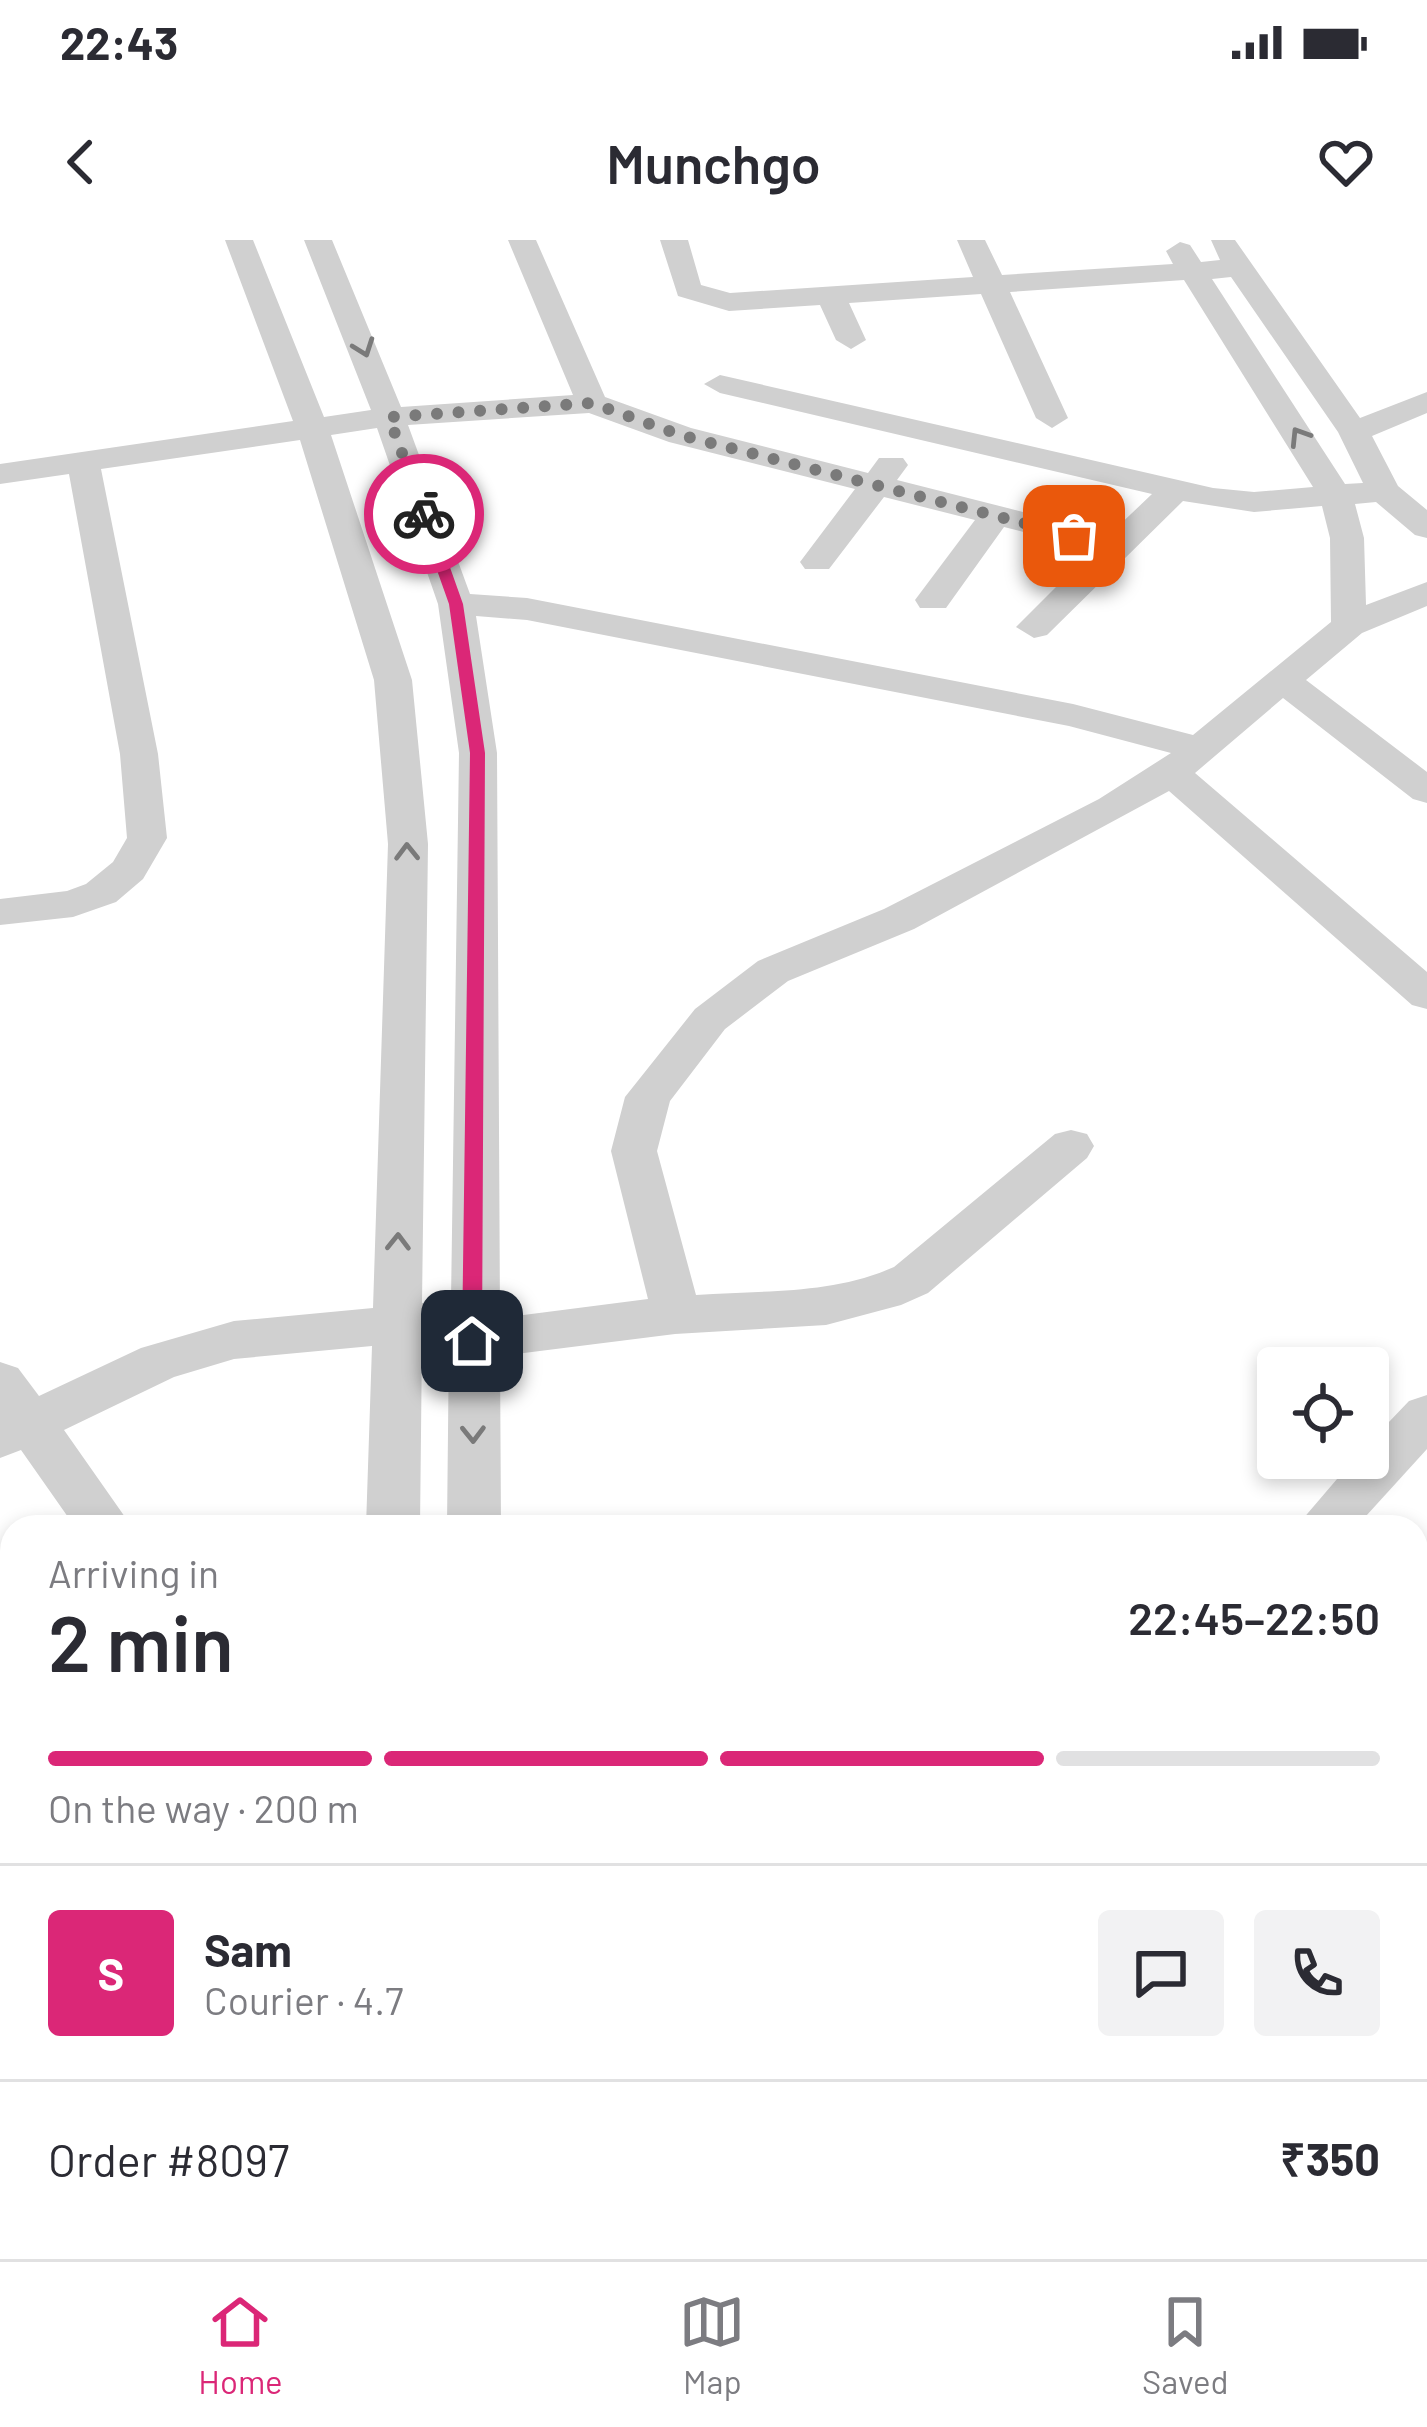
<!DOCTYPE html>
<meta charset="utf-8">
<style>
body{margin:0;font-family:Barlow,sans-serif;background:#f2f2f3;color:#2b2b33;height:100vh;display:flex;flex-direction:column;font-size:45px;white-space:nowrap}
*{box-sizing:border-box;margin:0}
p{font-size:39px;color:#7c7c81}
.icon{flex:none;width:66px;height:66px;fill:none;stroke:currentColor;stroke-width:2;stroke-linecap:round;stroke-linejoin:round}
.map{position:relative;flex:1;overflow:hidden}
.side{position:absolute;left:0px;top:1275px;width:1428px;height:744px;display:flex;flex-direction:column;background:#fff;border-radius:36px 36px 0 0;box-shadow:0 6px 18px #0003}
.side>*{flex:none}
.controls{position:absolute;left:1257px;top:1107px;display:grid;gap:24px}
.controls a{display:grid;place-items:center;width:132px;height:132px;border-radius:12px;background:#fff;box-shadow:0 6px 18px #0003;font-size:60px}
.pin{position:absolute;display:grid;place-items:center;width:102px;height:102px;color:#fff;margin:-51px;border-radius:24px;box-shadow:0 6px 18px #0006}
.courier{position:absolute;display:grid;place-items:center;width:120px;height:120px;margin:-60px;border:9px solid #db2777;border-radius:50%;background:#fff;color:#222;box-shadow:0 3px 15px #0007}
.overview em{font-style:normal;font-weight:600}
.overview div{display:flex;flex-direction:column-reverse}
.overview{display:flex;align-items:center;justify-content:space-between;height:204px;padding:0 48px}
h1{font-size:78px;font-weight:600;line-height:90px}
.bar{display:grid;grid-template-columns:repeat(4,1fr);gap:18px 12px;align-content:center;height:144px;padding:0 48px}
.bar i{height:15px;border-radius:9px;background:#e1e1e2}
.bar .current{background:#db2777}
.bar p{grid-column:span 4}
.line{display:flex;align-items:center;gap:30px;padding:0 48px;border-top:3px solid #e1e1e2}
.line div{flex:1}
.round{display:grid;place-items:center;flex:none;width:126px;height:126px;border-radius:12px;background:#f2f2f3}
.status{display:flex;justify-content:space-between;align-items:center;height:84px;padding:0 60px;background:#fff;direction:ltr}
.status svg{height:33px;fill:currentColor}
header{display:flex;justify-content:space-between;align-items:center;height:156px;padding:0 48px;background:#fff;font-size:54px;font-weight:600}
.menu{display:flex;justify-content:space-around;align-items:center;height:168px;border-top:3px solid #e1e1e2;background:#fff;font-size:33px;color:#7c7c81}
.menu a{display:grid;justify-items:center;gap:6px}
.menu .current{color:#db2777}
.map>svg:first-child{display:block}
.lines{fill:none;stroke-linecap:round;stroke-linejoin:round}
.minor{fill:#d0d0d0;fill-rule:evenodd}
.oneway{stroke:#7a7a7a}
.route{fill:#db2777}
.done{stroke:#7a7a7a;stroke-width:12;stroke-dasharray:0 21.6}
</style>
<div class="status"><b>22:43</b><svg viewBox="0 0 49 12"><path d="M0 12V9h3v3zM5 12V6h3v6zM10 12V3h3v9zM15 12V0h3v12zM26 1h20v11H26zM47 4h2v5h-2z"/></svg></div>
<header><svg class="icon" aria-label="back" viewBox="0 0 24 24"><path d="M15 5l-7 7 7 7"/></svg>Munchgo<svg class="icon" aria-label="heart" viewBox="0 0 24 24"><path d="M12 20l-8-8c-3-5 5-10 8-4 3-6 11-1 8 4z"/></svg></header>
<div class="map">
<svg width="1427" height="2019" viewBox="0 0 1427 2019">
<rect width="100%" height="100%" fill="#fff"/>
<g class="lines">
<g class="minor">
<path d="M225,0H253L324,177L371,170L304,0H332L401,167L573,155L508,0H536L605,157L691,188L868,233L879,218H903L908,225L897,240L1110,294L1152,254L720,153L704,144L720,135L1213,248L1254,252L1313,247L1184,40L1010,52L1068,178L1052,188L1036,178L981,54L849,63L866,100L851,109L836,100L820,65L729,71L678,56L660,0H688L701,45L730,53L973,37L957,0H985L1002,35L1173,24L1166,11L1180,2L1190,5L1201,22L1220,20L1211,0H1235L1360,178L1427,152V173L1372,196L1398,246L1427,270V298L1415,295L1376,262L1355,264L1364,298L1366,365L1427,342V366L1362,393L1306,440L1427,532V563L1413,559L1283,458L1195,533L1427,732V769L1412,765L1169,551L914,689L788,741L725,789L670,861L657,911L696,1055C764,1050 831,1055 894,1027L1055,894L1071,890L1087,894L1094,906L1087,918L928,1053L901,1065L826,1085L675,1094L500,1116L501,1287H447L449,1098L422,1101L420,1287H366L372,1106L234,1119L174,1137L64,1190L132,1287H75L21,1210L0,1218V1122L18,1128L39,1156L141,1108L234,1081L373,1068L388,604L374,440L300,200L101,229L158,514L167,598L143,639L116,662L73,677L0,685V659L67,651L86,644L113,622L127,598L120,514L69,234L0,244V224L293,181ZM1231,37L1338,192L1363,243L1345,244L1212,39ZM589,173L669,202L855,249L800,322L805,329H829L884,257L975,280L915,360L920,368H946L1004,287L1093,310L1016,387L1034,398L1047,395L1183,261L1254,272L1322,266L1330,298L1331,382L1193,495L1073,464L527,358L470,354L408,185ZM377,188L438,364L459,513L451,1060L422,1063L428,604L412,440L331,195ZM476,376L527,380L1069,486L1171,513L1099,559L884,669L758,721L695,769L625,857L611,911L648,1059L500,1078L497,513Z"/>
<path d="M1427,1155V1209L1356,1287H1296L1355,1218H1368V1204L1409,1161Z"/>
<path d="M12,1367V1418L0,1422V1372Z"/>
<path d="M12,1526V1583L0,1588V1530Z"/>
<path d="M1427,1661V1728L1416,1732V1666Z"/>
<path d="M454,2007H526L531,2019H459Z"/>
<path d="M590,2007H663L668,2019H595Z"/>
<path d="M1178,2007H1246L1251,2019H1183Z"/>
</g>
</g>
<defs><path id="oneway-chevron" d="M-2-3.5L2.5 0L-2 3.5" fill="none" stroke-width="1.6" stroke-linecap="round" stroke-linejoin="round" transform="scale(3)"/></defs>
<g class="oneway">
<use href="#oneway-chevron" transform="translate(364 108) rotate(70)"/>
<use href="#oneway-chevron" transform="translate(1299 196) rotate(-122)"/>
<use href="#oneway-chevron" transform="translate(407 612) rotate(-91)"/>
<use href="#oneway-chevron" transform="translate(398 1002) rotate(-89)"/>
<use href="#oneway-chevron" transform="translate(473 1194) rotate(89)"/>
</g>
<path class="route" d="M424,270L431,274L463,364L485,513L482,1101L472,1109L462,1101L470,513L449,364L417,274Z"/>
<g class="lines">
<path class="done" d="M424,274L389,177L592,163L680,195L1074,296"/>
</g>
</svg>
<div class="controls">
<a><svg class="icon" aria-label="locate" viewBox="0 0 24 24"><circle cx="12" cy="12" r="6"/><path d="M12 2v4M12 18v4M2 12h4M18 12h4"/></svg></a>
</div>
<div class="pin" style="left:1074px;top:296px;background:#ea580c"><svg class="icon" aria-label="bag" viewBox="0 0 24 24"><path d="M5 8h14l-1 12H6zM9 8a3 3 0 0 1 6 0"/></svg></div>
<div class="pin" style="left:472px;top:1101px;background:#1f2937"><svg class="icon" aria-label="home" viewBox="0 0 24 24"><path d="M3 11l9-7 9 7M6 9v11h12V9"/></svg></div>
<div class="courier" style="left:424px;top:274px"><svg class="icon" aria-label="bike" viewBox="0 0 24 24"><circle cx="6" cy="16" r="4"/><circle cx="18" cy="16" r="4"/><path d="M6 16l4-8h5l3 8M10 8l3 8H6M13 5h3"/></svg></div>
<section class="side">
<div class="overview"><div><h1>2 min</h1><p>Arriving in</p></div><em>22:45–22:50</em></div>
<div class="bar"><i class="current"></i><i class="current"></i><i class="current"></i><i></i><p>On the way · 200 m</p></div>
<div class="line" style="height:216px"><b class="round" style="background:#db2777;color:#fff">S</b><div><b>Sam</b><p>Courier · 4.7</p></div><a class="round"><svg class="icon" aria-label="chat" viewBox="0 0 24 24"><path d="M4 5h16v11H9l-5 4z"/></svg></a><a class="round"><svg class="icon" aria-label="phone" viewBox="0 0 24 24"><path d="M5 4h4l2 5-3 2q2 4 5 5l2-3 5 2v4C11 20 4 13 5 4z"/></svg></a></div>
<div class="line" style="height:156px"><div>Order #8097</div><b>₹350</b></div>
</section>
</div>
<nav class="menu">
<a class="current"><svg class="icon" aria-label="home" viewBox="0 0 24 24"><path d="M3 11l9-7 9 7M6 9v11h12V9"/></svg>Home</a>
<a><svg class="icon" aria-label="map" viewBox="0 0 24 24"><path d="M3 6l6-2 6 2 6-2v14l-6 2-6-2-6 2zM9 4v14M15 6v14"/></svg>Map</a>
<a><svg class="icon" aria-label="saved" viewBox="0 0 24 24"><path d="M7 4h10v16l-5-4-5 4z"/></svg>Saved</a>
</nav>
